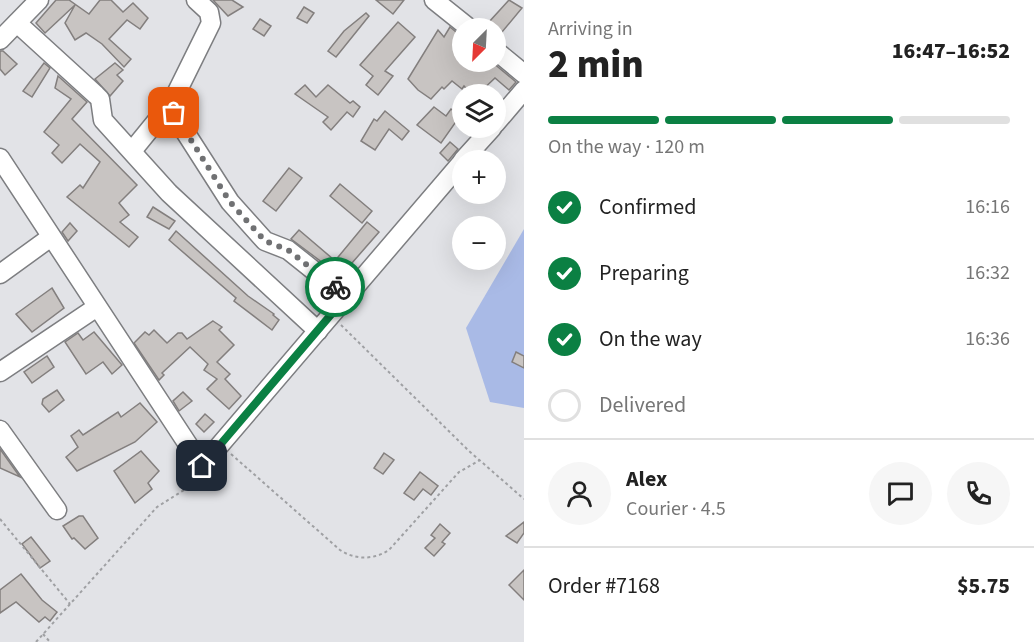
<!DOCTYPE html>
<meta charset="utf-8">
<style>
body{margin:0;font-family:"Source Sans 3",sans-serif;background:#f6f6f6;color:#222;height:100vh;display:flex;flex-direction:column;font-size:22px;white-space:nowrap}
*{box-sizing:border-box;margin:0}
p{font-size:20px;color:#767676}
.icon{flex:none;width:33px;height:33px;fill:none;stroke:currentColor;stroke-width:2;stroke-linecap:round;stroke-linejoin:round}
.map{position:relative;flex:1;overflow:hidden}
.side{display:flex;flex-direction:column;background:#fff;width:510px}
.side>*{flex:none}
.needle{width:39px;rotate:204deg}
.controls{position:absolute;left:452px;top:18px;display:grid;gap:12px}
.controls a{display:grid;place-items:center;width:54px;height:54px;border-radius:50%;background:#fff;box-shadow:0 6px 24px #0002;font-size:30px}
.pin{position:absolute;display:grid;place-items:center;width:51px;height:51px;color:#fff;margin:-26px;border-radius:12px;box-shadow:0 3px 9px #0006}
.courier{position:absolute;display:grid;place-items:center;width:60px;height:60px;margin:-30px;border:4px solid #0b8043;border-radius:50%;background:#fff;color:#222;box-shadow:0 2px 8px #0007}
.summary em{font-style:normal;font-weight:800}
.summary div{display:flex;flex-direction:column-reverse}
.summary{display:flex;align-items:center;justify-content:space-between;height:102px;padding:0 24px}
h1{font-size:39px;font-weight:800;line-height:45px}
.bar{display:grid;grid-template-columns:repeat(4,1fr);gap:9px 6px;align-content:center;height:72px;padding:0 24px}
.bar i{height:8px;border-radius:4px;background:#e0e0e0}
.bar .on{background:#0b8043}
.bar p{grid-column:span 4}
.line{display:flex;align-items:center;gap:15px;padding:0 24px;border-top:2px solid #e0e0e0}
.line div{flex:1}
.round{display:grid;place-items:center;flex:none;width:63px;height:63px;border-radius:32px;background:#f6f6f6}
ol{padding:0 24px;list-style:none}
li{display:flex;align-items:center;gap:18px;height:66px}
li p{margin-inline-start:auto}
li .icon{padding:6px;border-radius:50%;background:#0b8043;color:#fff;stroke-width:4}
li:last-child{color:#767676}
li i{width:33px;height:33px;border:3px solid #e0e0e0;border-radius:50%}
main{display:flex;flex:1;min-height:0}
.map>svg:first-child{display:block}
.green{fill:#a9bae6}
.building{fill:#c8c4c2;stroke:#837f7e;stroke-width:1.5}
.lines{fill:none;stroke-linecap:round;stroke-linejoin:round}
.minor-casing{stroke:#7d7e81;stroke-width:21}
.path{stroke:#9fa0a3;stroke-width:2;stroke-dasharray:3 3;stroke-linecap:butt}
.minor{stroke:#fff;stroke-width:18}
.done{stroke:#707173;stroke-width:6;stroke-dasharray:0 10.8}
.route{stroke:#0b8043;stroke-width:8}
</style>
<main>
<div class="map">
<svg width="524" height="642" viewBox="0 0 524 642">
<rect width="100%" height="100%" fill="#e2e3e7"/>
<path class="green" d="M524,229V408L490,402L466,328Z"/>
<g class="building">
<path d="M56,0H69L89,14L100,0H111L123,12L133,3L148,18L140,29L127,20L109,39L131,59L124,67L102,44L86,33L75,40L65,23L75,5L45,33L36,23Z"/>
<path d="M213,0H232L243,7L228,16Z"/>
<path d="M376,0H404L393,14Z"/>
<path d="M509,0L522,8L502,32L489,22Z"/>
<path d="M304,7L314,13L307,23L297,18Z"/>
<path d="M366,13L369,16L336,57L328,51L344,31Z"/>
<path d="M260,19L271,26L264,36L253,29Z"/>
<path d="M398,22L415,37L385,71L393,76L378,95L366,85L373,76L360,65Z"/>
<path d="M450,27L462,37V62H477L487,69L492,62L516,82L509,90L495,78L478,94H471L464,86L462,89L452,81L444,89L442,87L431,99L418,90L408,79L438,30L444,37Z"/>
<path d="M0,51H3L17,64L5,75L0,69Z"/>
<path d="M44,63L50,68L32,97L23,91Z"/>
<path d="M115,63L123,70L117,75L123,81L110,96L95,79Z"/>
<path d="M58,76L87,102L72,119L137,185L119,203L129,215L120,222L138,237L129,247L67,197L80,185L83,188L100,162L80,144L62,163L52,153L59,145L44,132L71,99L55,88Z"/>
<path d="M305,85L316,97L328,85L350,103L353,101L360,107L353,117L347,112L331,130L323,122L328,117L295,94Z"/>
<path d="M434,107L446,116L451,109L460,116L441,143L417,125Z"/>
<path d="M385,111L409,131L402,140L389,129L375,150L361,141L374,119L377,121Z"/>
<path d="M450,142L458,149L448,161L440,153Z"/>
<path d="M289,168L302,178L276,211L263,201Z"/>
<path d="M340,184L372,211L362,223L330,196Z"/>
<path d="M153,207L175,221L169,229L147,217Z"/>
<path d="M367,222L379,232L345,271L334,262Z"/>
<path d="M70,223L77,231L68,241L62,232Z"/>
<path d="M299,230L333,259L327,266L291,239Z"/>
<path d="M176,231L248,296L274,314L273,315L279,320L272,330L234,301L236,298L169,240Z"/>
<path d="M52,288L64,308L32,332L16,314Z"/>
<path d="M213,321L222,327L219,330L234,345L217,362L230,374L225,379L241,396L229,409L207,389L217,379L204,370L208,364L190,347L162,373L164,375L159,380L134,343L145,332L149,335L154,330L167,343L178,333H182L187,339Z"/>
<path d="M94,332L122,365L112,374L103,362L86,374L65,342L78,333L83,340Z"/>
<path d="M516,352L524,356V368L512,362Z"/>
<path d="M47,356L54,367L32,383L24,372Z"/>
<path d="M57,390L64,400L49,412L42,404L43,399Z"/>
<path d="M183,392L192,401L179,411L173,401Z"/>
<path d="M140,403L157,422L135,442L77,471L66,457L78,447L71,436L79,430L83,435L118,412L121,417Z"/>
<path d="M205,414L214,422L204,432L196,424Z"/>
<path d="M0,449L20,477L0,468Z"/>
<path d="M141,451L159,471L148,483L152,489L135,503L114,471Z"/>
<path d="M384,453L394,460L383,474L374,468Z"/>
<path d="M420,472L438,486L431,495L423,489L414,500L404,493Z"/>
<path d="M79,516H83L98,538L85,549L74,538L72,539L63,526Z"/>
<path d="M524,522V533L517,543L506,536Z"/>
<path d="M440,524L450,533L442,542L445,544L434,556L425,548L435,538L431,535Z"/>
<path d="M31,537L50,561L40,568L22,544Z"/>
<path d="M524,570V600L509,585Z"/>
<path d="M21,574L42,600L57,612L50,621L45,617L39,622L16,602L0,613V590Z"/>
</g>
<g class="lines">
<g class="minor-casing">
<g id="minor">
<path d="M196,0L209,12L211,23L172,102L173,113L230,202L265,241L288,250L347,297"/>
<path d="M434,0L469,28"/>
<path d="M17,23L96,95L100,99L103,120L169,193L318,331"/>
<path d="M0,40L39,0"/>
<path d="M495,50L524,74"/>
<path d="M495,124L524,90"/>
<path d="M132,151L172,102"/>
<path d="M0,158L202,466L462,162"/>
<path d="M463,160L492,128"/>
<path d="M0,274L51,237"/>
<path d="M0,372L97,307"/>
<path d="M0,430L57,510"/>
</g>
</g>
<g class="path">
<path d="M341,325L469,451L524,499"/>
<path d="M231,454L340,550C355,560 374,560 389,550L459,472L480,460"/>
<path d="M0,519L70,604"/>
<path d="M43,634L50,642"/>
<path d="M36,642L157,507L184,490L194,479"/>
</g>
<use href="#minor" class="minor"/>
</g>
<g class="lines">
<path class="done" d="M174,113L230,202L265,241L288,250L335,287"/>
<path class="route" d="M202,466L346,297L335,287"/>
</g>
</svg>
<div class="controls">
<a><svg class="needle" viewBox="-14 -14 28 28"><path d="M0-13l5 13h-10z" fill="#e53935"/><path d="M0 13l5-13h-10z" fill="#767676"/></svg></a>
<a><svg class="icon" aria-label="layers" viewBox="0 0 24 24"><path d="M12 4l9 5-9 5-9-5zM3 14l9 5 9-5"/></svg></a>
<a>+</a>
<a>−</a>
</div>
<div class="pin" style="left:174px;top:113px;background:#ea580c"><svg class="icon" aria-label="bag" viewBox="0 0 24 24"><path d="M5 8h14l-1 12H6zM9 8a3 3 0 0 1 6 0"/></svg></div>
<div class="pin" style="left:202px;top:466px;background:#1f2937"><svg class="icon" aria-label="home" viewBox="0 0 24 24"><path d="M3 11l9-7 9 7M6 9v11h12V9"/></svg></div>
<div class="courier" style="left:335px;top:287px"><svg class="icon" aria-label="bike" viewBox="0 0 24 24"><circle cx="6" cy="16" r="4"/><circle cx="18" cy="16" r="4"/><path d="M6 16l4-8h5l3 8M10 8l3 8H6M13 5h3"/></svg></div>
</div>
<section class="side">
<div class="summary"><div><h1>2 min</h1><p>Arriving in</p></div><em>16:47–16:52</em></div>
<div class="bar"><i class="on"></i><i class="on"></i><i class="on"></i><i></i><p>On the way · 120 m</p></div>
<ol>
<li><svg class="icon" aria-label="check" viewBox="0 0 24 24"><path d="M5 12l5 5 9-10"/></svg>Confirmed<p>16:16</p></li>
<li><svg class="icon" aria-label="check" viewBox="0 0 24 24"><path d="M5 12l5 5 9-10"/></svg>Preparing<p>16:32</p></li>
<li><svg class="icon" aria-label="check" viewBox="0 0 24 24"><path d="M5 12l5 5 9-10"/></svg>On the way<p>16:36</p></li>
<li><i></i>Delivered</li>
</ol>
<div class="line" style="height:108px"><a class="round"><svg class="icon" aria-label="person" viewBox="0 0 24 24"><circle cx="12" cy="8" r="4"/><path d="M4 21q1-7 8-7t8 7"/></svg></a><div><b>Alex</b><p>Courier · 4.5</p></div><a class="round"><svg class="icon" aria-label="chat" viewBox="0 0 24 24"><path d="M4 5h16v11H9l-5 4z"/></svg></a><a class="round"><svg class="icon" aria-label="phone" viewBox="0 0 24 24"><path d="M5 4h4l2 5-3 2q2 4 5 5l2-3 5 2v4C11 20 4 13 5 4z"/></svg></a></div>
<div class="line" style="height:78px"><div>Order #7168</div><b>$5.75</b></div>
</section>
</main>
